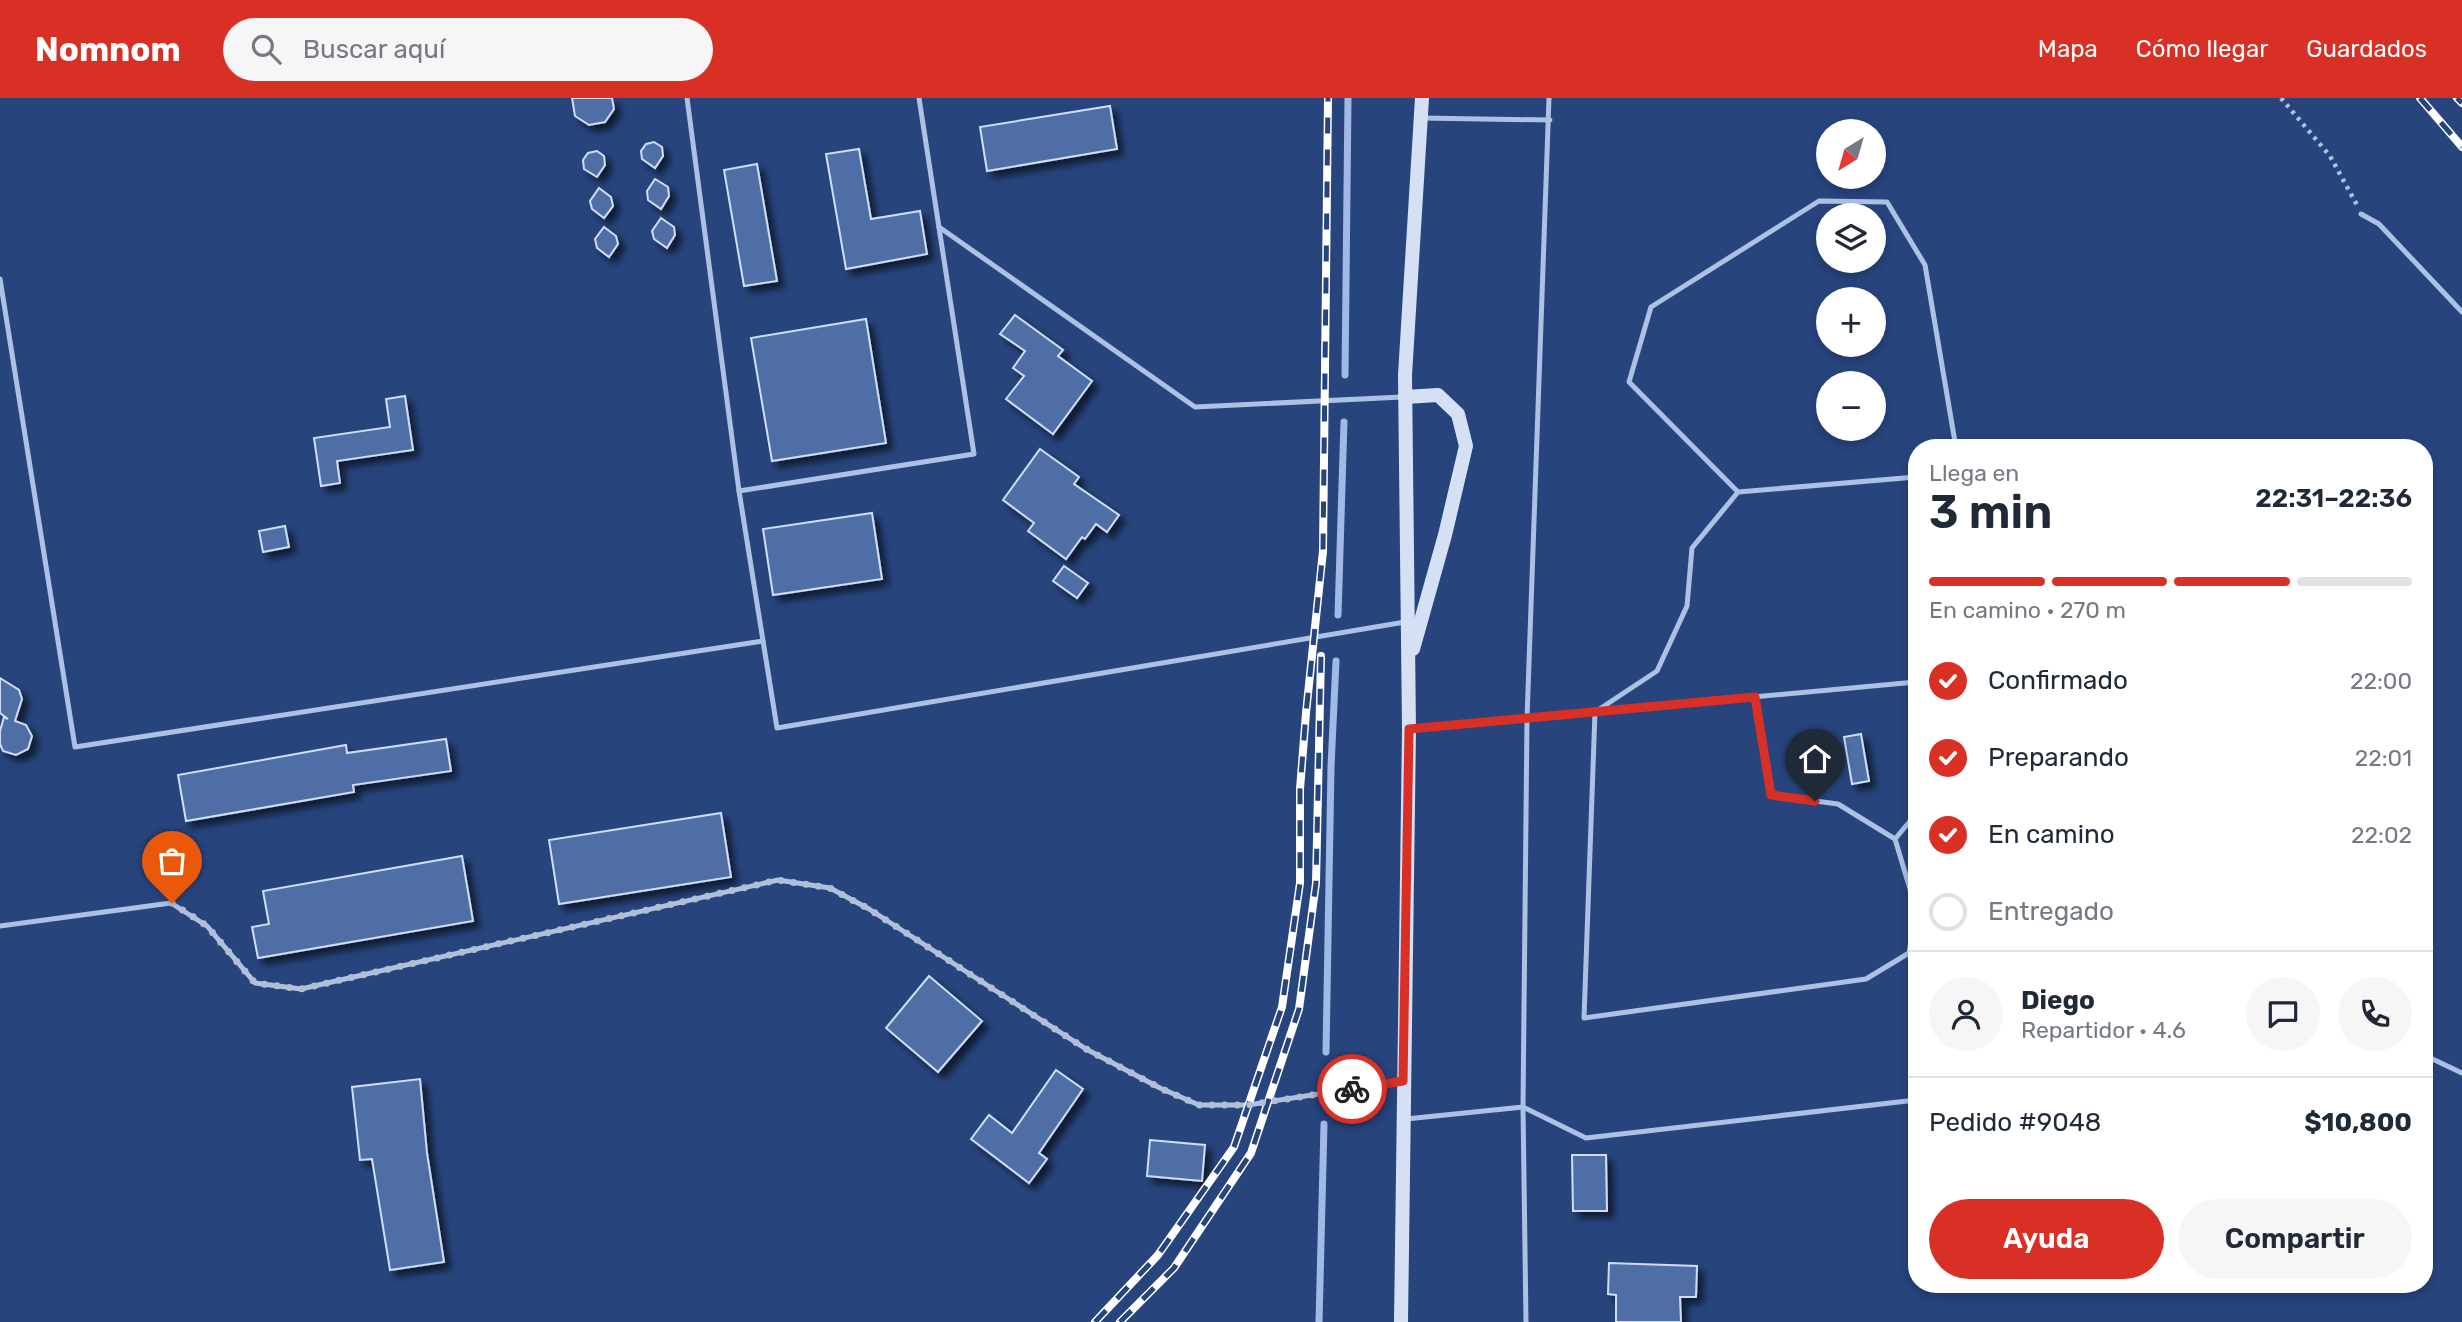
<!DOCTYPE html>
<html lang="es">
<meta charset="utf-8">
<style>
body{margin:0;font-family:Rubik,sans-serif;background:#f6f6f7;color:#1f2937;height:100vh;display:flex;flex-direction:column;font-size:26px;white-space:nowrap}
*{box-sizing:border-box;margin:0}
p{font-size:23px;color:#747a83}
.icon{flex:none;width:38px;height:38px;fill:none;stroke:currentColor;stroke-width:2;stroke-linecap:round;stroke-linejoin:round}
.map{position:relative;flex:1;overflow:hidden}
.sheet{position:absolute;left:1908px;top:341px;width:525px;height:854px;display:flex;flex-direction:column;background:#fff;border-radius:28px;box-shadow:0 4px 10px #0003}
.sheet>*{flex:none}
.needle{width:46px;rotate:217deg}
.buttons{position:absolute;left:1816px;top:21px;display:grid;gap:14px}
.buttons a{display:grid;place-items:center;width:70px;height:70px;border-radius:50%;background:#fff;box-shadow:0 4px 10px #0003;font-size:35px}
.pin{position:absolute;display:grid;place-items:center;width:60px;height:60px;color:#fff;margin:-72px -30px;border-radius:50% 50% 50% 0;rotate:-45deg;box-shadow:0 0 7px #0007}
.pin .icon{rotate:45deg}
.courier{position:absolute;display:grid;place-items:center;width:70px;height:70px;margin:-35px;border:5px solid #d93025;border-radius:50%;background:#fff;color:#222;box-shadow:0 2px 9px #0007}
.headline em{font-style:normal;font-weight:600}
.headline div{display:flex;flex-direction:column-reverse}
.headline{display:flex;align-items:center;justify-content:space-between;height:119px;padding:0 21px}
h1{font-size:46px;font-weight:600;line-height:52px}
.bar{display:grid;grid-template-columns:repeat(4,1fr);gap:10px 7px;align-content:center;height:84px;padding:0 21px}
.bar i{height:9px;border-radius:5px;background:#e0e1e3}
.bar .current{background:#d93025}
.bar p{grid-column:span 4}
.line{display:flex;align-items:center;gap:18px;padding:0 21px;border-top:2px solid #e0e1e3}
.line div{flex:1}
.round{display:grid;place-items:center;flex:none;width:74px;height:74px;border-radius:37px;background:#f6f6f7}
ol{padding:0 21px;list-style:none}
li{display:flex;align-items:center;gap:21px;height:77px}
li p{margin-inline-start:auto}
li .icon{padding:7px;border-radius:50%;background:#d93025;color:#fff;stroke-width:4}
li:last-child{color:#747a83}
li i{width:38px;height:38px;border:4px solid #e0e1e3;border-radius:50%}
.primary-button{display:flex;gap:14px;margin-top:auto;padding:14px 21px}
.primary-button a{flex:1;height:80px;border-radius:42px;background:#d93025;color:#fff;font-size:28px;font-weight:600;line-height:80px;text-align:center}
.primary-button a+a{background:#f6f6f7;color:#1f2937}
header{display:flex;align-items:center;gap:42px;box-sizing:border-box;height:98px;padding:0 35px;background:#d93025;color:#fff}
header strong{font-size:33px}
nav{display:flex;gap:38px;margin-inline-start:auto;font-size:24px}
.search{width:490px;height:63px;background:#f6f6f7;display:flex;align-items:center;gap:18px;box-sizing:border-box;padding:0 24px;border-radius:38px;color:#747a83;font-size:26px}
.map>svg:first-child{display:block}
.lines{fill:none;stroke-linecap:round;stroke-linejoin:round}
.stream{stroke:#a1bae5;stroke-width:7}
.building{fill:#506ea6;stroke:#cfddf4;stroke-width:2;filter:url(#shadow)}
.path{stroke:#adc1e5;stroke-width:4.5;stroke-dasharray:3.5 5;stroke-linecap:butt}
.service{stroke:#adc1e5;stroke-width:5}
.secondary{stroke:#d6e0f5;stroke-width:14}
.rail-casing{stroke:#fff;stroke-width:8}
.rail{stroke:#27447d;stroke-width:5;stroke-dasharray:16;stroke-linecap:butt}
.done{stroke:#b3bed2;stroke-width:7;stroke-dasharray:0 12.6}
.route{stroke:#d93025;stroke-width:9}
</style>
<header>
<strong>Nomnom</strong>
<div class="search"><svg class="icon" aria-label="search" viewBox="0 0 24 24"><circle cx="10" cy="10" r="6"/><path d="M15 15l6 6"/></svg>Buscar aquí</div>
<nav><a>Mapa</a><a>Cómo llegar</a><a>Guardados</a></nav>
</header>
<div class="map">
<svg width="2462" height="1224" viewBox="0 0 2462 1224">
<defs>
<filter id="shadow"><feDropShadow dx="6" dy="6" stdDeviation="3.5" flood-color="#0009"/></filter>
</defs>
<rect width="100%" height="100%" fill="#27447d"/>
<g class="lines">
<g class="stream">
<path d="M1345,277L1348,0"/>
<path d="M1338,517L1344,324"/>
<path d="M1326,954L1331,669L1336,563"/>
<path d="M1319,1224L1324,1026"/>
</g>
</g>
<g class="building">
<path d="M572,0H612L614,11L605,24L589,27L575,18Z"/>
<path d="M1110,8L1117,51L987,73L980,29Z"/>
<path d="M654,44L662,49L663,58L655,70L642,61L641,53L646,46Z"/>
<path d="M859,51L871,121L920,113L927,156L846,171L826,56Z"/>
<path d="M597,53L604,58L605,67L597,79L584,71L583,62L588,55Z"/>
<path d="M757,66L777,183L744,188L724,72Z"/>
<path d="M655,81L668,89L669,98L661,111L648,102L647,93Z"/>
<path d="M599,90L611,99L613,108L604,120L592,111L590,103Z"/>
<path d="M661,120L674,129L675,137L667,150L654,141L652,133Z"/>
<path d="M604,129L616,138L618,146L609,159L597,150L595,141Z"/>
<path d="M1015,217L1063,252L1058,258L1092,283L1053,336L1006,301L1024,278L1013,270L1025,253L1000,236Z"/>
<path d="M866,221L886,345L772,363L751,240Z"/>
<path d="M405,298L413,352L337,363L340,385L321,388L314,340L390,329L386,301Z"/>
<path d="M1040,351L1079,379L1074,386L1119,417L1107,434L1096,426L1085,441L1082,439L1066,461L1028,433L1034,425L1003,402Z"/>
<path d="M872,415L882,481L773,497L763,431Z"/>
<path d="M285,428L289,449L263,454L259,433Z"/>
<path d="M1064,468L1088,485L1077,500L1053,483Z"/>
<path d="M0,580L19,592L22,601L15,623L26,627L32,638L28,651L16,657L3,653L0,646V633L4,619L8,621L0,615Z"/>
<path d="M1861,636L1869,683L1852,686L1844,639Z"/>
<path d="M446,641L451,673L353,687L354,694L186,723L178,677L346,647L347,655Z"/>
<path d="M721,715L731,779L559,806L549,742Z"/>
<path d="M462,758L473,823L258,860L252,829L269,826L263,793Z"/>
<path d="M929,878L982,923L938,974L886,930Z"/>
<path d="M1056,972L1083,991L1039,1055L1047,1061L1029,1085L971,1041L989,1017L1012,1035Z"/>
<path d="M420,981L427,1055L444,1164L390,1172L372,1061L360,1062L352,989Z"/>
<path d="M1150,1042L1205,1047L1202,1083L1147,1078Z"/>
<path d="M1572,1057H1606L1607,1113H1573Z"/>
<path d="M1609,1165L1697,1168L1696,1199H1680L1681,1224H1616V1197L1608,1196Z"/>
</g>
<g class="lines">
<path class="path" d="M2281,0L2330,58L2357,107"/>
<g class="service">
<path d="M687,0L739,393L777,630L1405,524"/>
<path d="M1421,20L1550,22"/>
<path d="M2361,116L2379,126L2462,214"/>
<path d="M939,129L1195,309L1402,299"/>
<path d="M0,181L75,649L763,543"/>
<path d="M739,393L974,356L919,0"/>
<path d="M1738,394L1629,284L1651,209L1819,103L1887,104L1925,167L1956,350"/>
<path d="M1755,599L1771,697L1838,706L1895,741L1916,811L1909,855L1866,881L1584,920L1595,614L1657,573L1687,508L1692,450L1738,394L1916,379"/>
<path d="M1409,631L1916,584"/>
<path d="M1895,741L1916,716"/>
<path d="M0,828L171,805L207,828L255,885L301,891L778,782L830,790L869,811L1086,951L1160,990L1199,1007H1248L1403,983"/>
<path d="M2424,957L2462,975"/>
<path d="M1406,1021L1523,1009L1586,1040L1916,1002"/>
<path d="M1526,1224L1523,1009L1527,621L1549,0"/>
</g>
<g class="secondary">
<path d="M1405,299L1438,297L1458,316L1466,348L1445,437L1413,551"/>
<path d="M1401,1224L1409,631L1405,277L1422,0"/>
</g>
<g class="rail-casing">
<g id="rail">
<path d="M2420,0L2462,49"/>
<path d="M2457,0L2462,5"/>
<path d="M1095,1224L1158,1157L1234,1049L1282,909L1300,785V691L1306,615L1323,453L1328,0"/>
<path d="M1120,1224L1174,1170L1251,1055L1299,911L1316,785L1321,558"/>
</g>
</g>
<use href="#rail" class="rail"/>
</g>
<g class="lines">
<path class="done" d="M172,805L207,828L255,885L301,891L778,782L830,790L869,811L1086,951L1160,990L1199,1007H1248L1352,991"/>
<path class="route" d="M1352,991L1403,983L1409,631L1755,599L1771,697L1815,703"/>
</g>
</svg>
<div class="buttons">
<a><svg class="needle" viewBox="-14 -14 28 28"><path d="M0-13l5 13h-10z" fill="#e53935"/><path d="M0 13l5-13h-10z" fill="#747a83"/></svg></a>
<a><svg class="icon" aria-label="layers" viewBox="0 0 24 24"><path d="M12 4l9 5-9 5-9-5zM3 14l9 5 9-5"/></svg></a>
<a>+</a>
<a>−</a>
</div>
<div class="pin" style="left:172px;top:805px;background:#ea580c"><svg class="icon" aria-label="bag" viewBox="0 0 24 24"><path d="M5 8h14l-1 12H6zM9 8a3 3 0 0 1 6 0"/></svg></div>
<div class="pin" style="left:1815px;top:703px;background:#1f2937"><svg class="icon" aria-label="home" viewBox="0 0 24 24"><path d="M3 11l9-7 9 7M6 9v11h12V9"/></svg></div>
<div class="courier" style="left:1352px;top:991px"><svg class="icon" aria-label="bike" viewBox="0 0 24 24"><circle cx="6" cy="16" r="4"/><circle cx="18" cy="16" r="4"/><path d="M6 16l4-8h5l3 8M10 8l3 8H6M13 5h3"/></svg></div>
<section class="sheet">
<div class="headline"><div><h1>3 min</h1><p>Llega en</p></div><em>22:31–22:36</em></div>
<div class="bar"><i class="current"></i><i class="current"></i><i class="current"></i><i></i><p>En camino · 270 m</p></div>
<ol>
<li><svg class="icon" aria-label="check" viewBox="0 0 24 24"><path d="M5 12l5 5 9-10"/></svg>Confirmado<p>22:00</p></li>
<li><svg class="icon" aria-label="check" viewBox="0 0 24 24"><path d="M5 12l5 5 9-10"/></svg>Preparando<p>22:01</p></li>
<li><svg class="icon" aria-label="check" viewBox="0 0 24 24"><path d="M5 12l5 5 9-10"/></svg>En camino<p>22:02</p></li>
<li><i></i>Entregado</li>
</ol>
<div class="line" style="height:126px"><a class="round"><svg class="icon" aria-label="person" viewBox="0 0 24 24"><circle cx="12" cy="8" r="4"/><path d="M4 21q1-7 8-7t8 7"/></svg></a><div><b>Diego</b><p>Repartidor · 4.6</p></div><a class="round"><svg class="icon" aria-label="chat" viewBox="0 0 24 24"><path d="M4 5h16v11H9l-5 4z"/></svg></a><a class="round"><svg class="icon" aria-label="phone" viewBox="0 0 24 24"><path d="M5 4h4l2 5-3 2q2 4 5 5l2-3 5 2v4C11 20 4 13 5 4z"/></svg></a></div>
<div class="line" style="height:91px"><div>Pedido #9048</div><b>$10,800</b></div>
<div class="primary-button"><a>Ayuda</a><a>Compartir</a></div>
</section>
</div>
